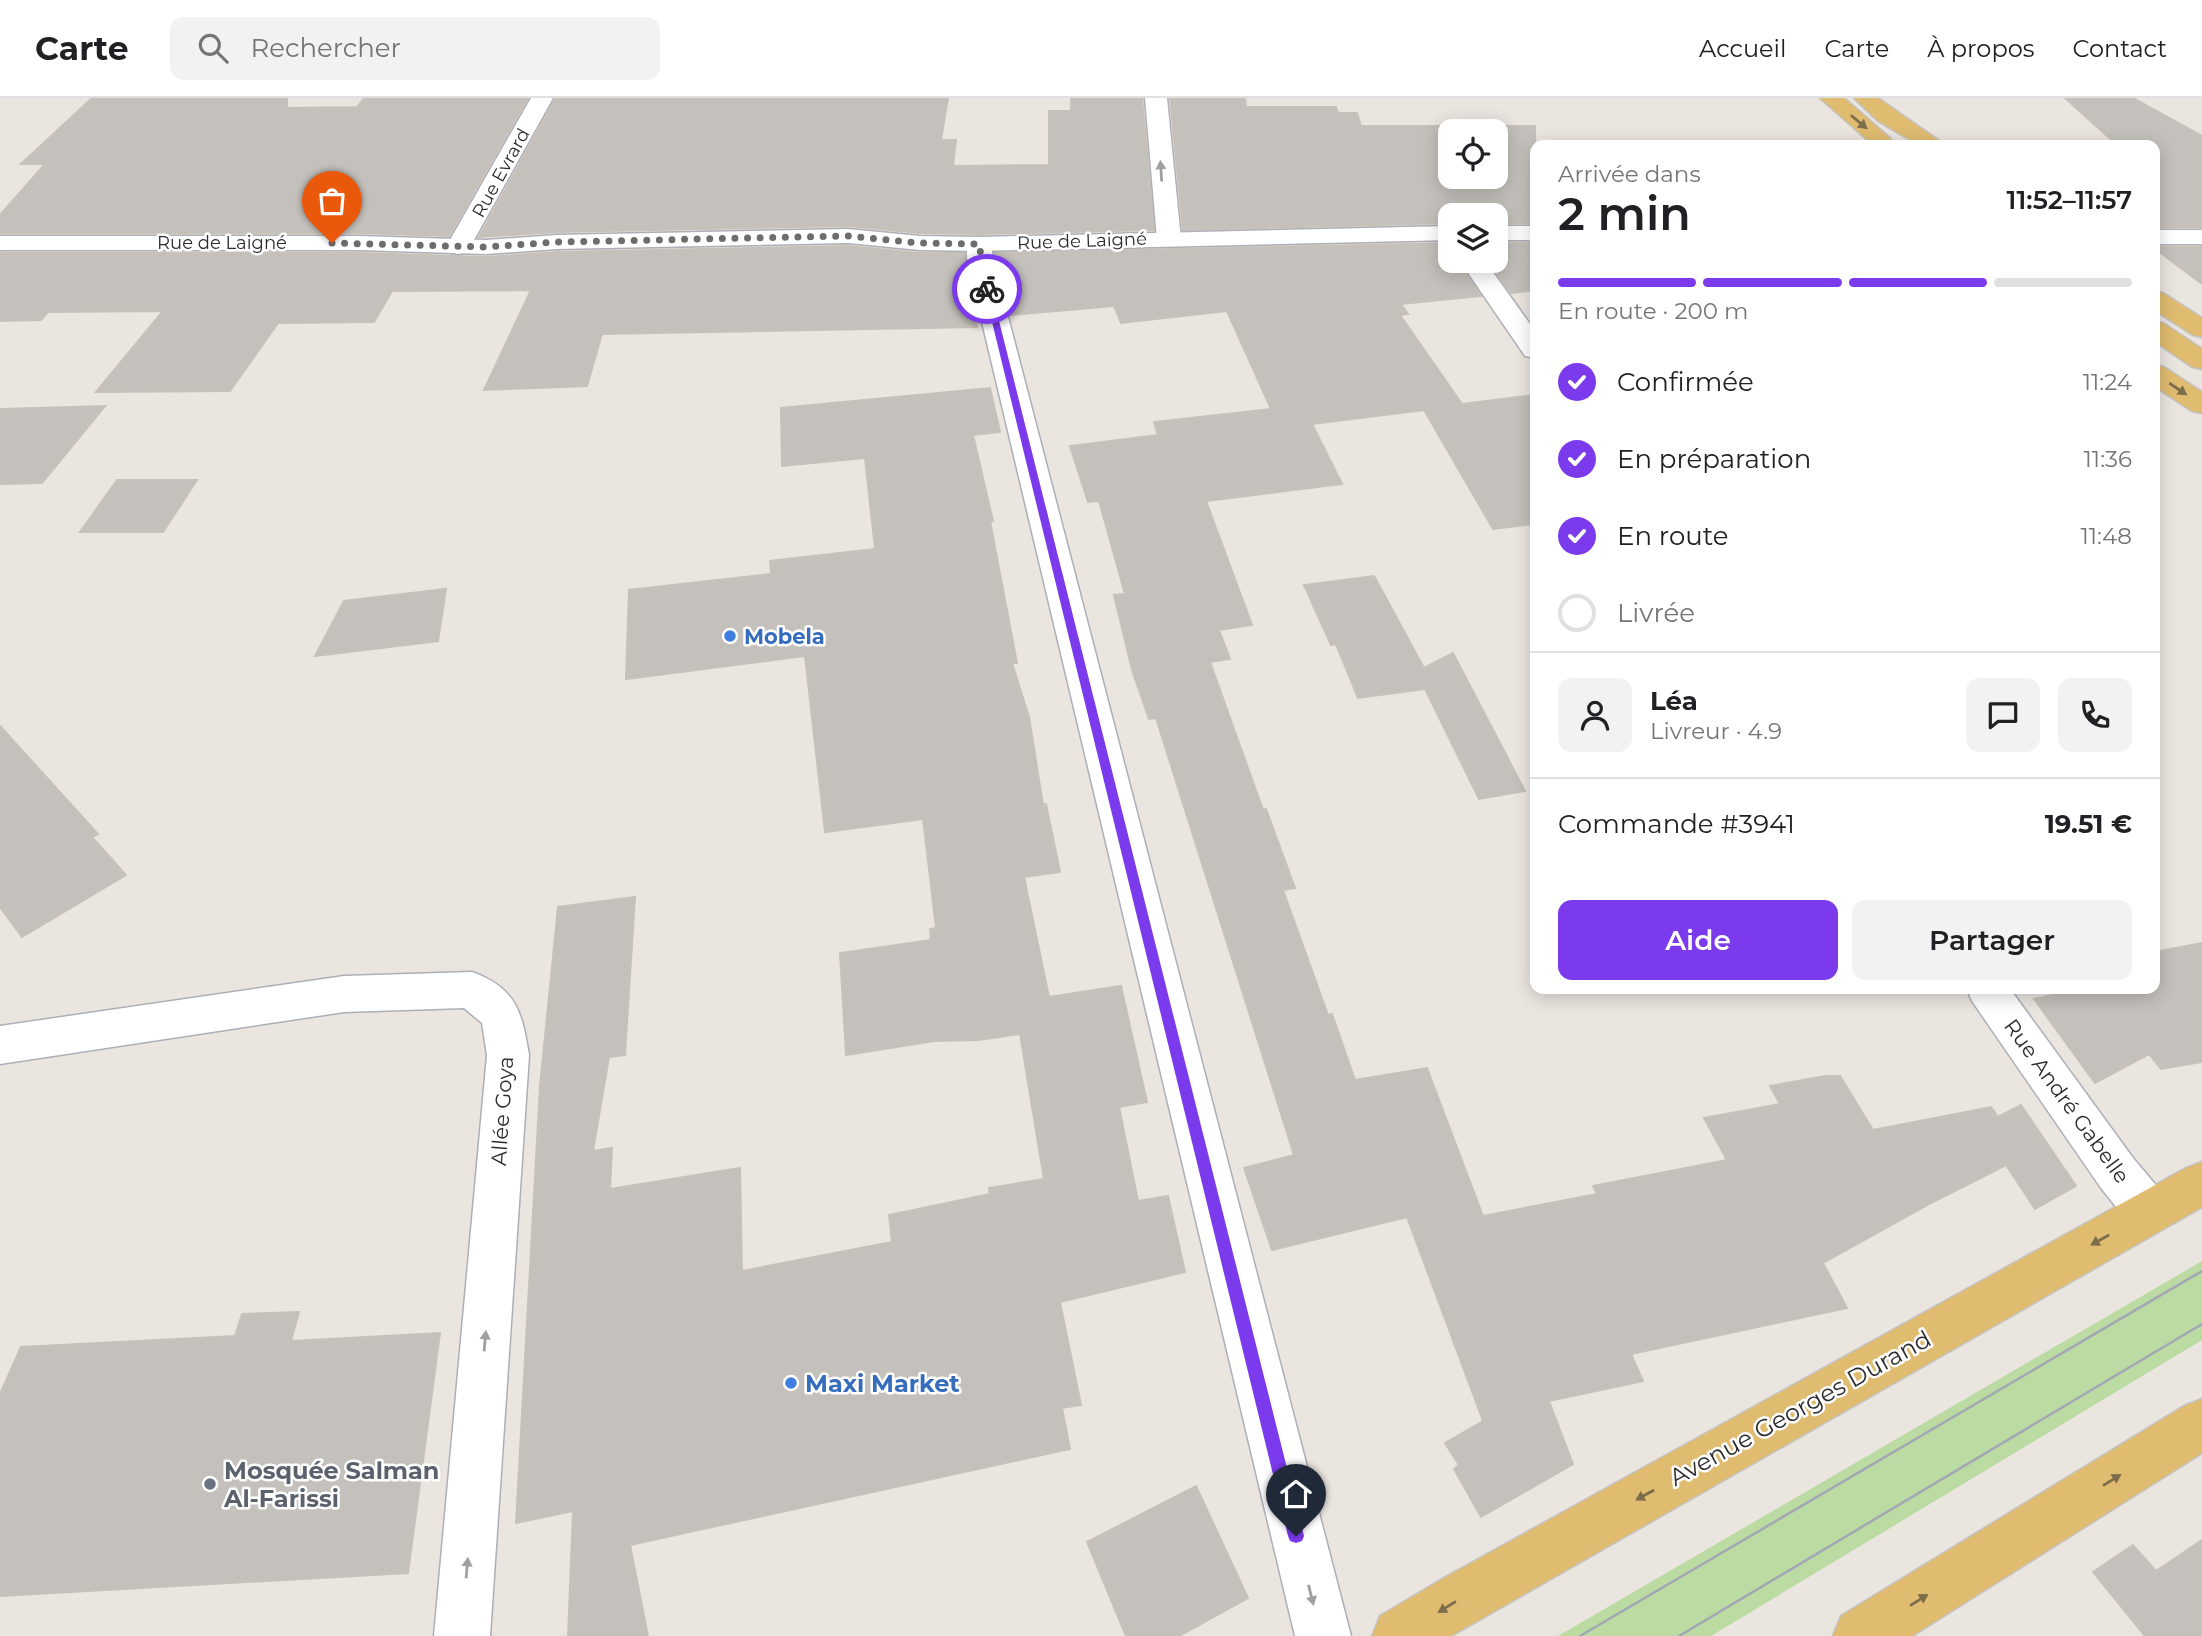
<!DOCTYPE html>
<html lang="fr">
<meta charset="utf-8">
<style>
body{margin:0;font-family:Montserrat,sans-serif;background:#f2f2f2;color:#202124;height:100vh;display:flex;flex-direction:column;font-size:26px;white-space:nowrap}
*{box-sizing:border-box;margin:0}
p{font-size:23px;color:#757577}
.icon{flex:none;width:38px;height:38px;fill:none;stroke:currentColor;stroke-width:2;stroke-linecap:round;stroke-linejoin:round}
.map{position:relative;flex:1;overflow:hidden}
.drawer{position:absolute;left:1530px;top:42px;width:630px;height:854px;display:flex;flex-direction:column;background:#fff;border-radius:14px;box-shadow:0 4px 18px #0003}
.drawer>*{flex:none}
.tools{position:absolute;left:1438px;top:21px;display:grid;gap:14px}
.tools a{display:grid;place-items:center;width:70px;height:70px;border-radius:14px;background:#fff;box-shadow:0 4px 18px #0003;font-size:35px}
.pin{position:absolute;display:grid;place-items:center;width:60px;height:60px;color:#fff;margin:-72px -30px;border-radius:50% 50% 50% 0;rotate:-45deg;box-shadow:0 0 7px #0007}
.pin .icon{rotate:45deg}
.courier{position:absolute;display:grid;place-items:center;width:70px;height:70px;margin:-35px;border:5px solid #7c3aed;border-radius:50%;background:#fff;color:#222;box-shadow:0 2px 9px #0007}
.head em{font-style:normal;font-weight:600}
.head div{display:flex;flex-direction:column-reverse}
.head{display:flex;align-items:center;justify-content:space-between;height:119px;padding:0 28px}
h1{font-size:46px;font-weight:600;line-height:52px}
.bar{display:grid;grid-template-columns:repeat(4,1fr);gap:10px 7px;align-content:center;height:84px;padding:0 28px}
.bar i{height:9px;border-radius:5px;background:#e0e0e0}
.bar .current{background:#7c3aed}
.bar p{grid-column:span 4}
.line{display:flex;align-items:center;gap:18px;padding:0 28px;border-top:2px solid #e0e0e0}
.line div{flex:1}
.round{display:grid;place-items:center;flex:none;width:74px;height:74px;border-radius:14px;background:#f2f2f2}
ol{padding:0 28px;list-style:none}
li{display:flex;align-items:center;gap:21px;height:77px}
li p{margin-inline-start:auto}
li .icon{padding:7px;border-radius:50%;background:#7c3aed;color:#fff;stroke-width:4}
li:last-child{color:#757577}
li i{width:38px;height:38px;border:4px solid #e0e0e0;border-radius:50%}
.button{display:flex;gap:14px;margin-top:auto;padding:14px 28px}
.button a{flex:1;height:80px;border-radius:14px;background:#7c3aed;color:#fff;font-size:28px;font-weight:600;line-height:80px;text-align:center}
.button a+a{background:#f2f2f2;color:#202124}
header{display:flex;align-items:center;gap:42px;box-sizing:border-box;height:98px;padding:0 35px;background:#fff;border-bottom:2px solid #e0e0e0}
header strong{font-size:33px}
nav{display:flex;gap:38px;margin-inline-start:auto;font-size:24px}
.search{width:490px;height:63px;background:#f2f2f2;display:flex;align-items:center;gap:18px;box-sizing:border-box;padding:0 24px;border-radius:14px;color:#757577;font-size:26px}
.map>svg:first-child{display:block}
.green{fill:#bbdba3}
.building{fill:#c4c0bb;stroke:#c7c1b9;stroke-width:2;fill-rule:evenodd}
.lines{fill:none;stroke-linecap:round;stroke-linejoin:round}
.minor-casing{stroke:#acafb6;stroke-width:3}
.tertiary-casing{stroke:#acafb6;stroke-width:3}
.primary-casing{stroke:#c4c4c4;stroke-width:3}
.minor{fill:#fff;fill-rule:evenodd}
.tertiary{fill:#fff;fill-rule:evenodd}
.primary{fill:#e0bc70;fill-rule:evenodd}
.tram{stroke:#a3a7b3;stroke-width:2.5}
.oneway{fill:#7d6d4b}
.oneway2{fill:#a0a0a0}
.route{fill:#7c3aed}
.done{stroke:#6f6d6b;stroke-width:7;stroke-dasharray:0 12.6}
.shop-dot{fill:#3f7fe0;stroke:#fff;stroke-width:2.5}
.worship-dot{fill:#6b7280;stroke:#fff;stroke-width:2.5}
.labels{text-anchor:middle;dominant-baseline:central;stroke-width:5;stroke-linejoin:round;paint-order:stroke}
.far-street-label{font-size:18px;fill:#2c2c2c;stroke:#fff}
.shop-label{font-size:21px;font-weight:bold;fill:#366cbe;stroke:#fff;text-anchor:start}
.street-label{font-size:21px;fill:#2c2c2c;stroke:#fff}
.near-shop-label{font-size:24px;font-weight:bold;fill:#366cbe;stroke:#fff;text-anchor:start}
.near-street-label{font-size:24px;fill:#2c2c2c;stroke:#fff}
.near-worship-label{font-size:24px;font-weight:bold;fill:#5b616d;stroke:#fff;text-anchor:start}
</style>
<header>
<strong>Carte</strong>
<div class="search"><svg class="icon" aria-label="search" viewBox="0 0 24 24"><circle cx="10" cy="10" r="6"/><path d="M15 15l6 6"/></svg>Rechercher</div>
<nav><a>Accueil</a><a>Carte</a><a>À propos</a><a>Contact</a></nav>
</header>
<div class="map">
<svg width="2202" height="1538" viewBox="0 0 2202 1538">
<rect width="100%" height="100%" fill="#ebe5e0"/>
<path class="green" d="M2202,1163V1242L1711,1538H1558Z"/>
<g class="building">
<path d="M92,0H287V10L357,9L364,0H528L449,138L359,135H0V117L45,66H21Z"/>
<path d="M556,0H948L941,42H956L953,68L1049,67V13H1071V0H1142L1154,132L979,136L920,135L848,128L557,134L479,139Z"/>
<path d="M1170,0H1245L1246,9H1336L1338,15H1357L1361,28H1535V125H1496V117H1451V125L1183,132ZM1451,33H1496V79H1451Z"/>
<path d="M2065,0H2133L2202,38V129H2154V47H2117Z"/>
<path d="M1451,145V163H1457L1481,198L1401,206L1408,216L1400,217L1462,306L1535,297V426L1493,431L1424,312L1312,326L1342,386L1206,403L1252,527L1219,532L1230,561L1210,564L1263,712L1266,711L1295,790L1283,792L1328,917L1332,916L1355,982L1427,970L1483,1118L1597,1096L1593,1088L1727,1062L1704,1020L1780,1006L1770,988L1825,978H1840L1873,1032L1991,1009L1998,1019L2021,1007L2076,1088L2035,1111L2006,1067L1933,1104L1823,1165L1847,1210L1631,1256L1643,1283L1549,1303L1573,1366L1481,1419L1454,1371L1459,1367L1445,1345L1483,1323L1407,1119L1272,1152L1244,1070L1294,1057L1156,620L1149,621L1132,572L1114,497L1125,496L1099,403L1088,404L1070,348L1158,337L1154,324L1271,311L1227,213L1121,225L1114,208L1010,217L995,155Z"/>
<path d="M1496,145H1535V192L1511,195L1488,163H1496Z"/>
<path d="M848,148L920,155H964L978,220H975L977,229L602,236L587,288L484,292L531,192L392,193L374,224L278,225L230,293L96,294L163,213L48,214L41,222L0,223V155H359L486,159L557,154Z"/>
<path d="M2154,149H2202V186L2154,150Z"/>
<path d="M990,290L1000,334L973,337L993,423H990L1017,565H1012L1029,619L1043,707L1046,706L1060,774L1024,779L1049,899L1121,888L1147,1004L1119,1009L1138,1103L1168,1098L1185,1174L1060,1204L1081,1307L1062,1310L1070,1351L630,1447L648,1538H568L573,1413L516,1425L540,988L558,809L635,799L625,957L609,959L593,1053L612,1050L610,1091L740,1070L742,1173L892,1144L889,1117L990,1096L989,1090L1044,1081L1020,936L978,942L934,943L846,957L840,855L931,842L930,831L936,830L923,721L825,734L805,558L626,581L629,492L771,476L770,463L875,451L865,360L782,368L781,310Z"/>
<path d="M105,308L42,385L0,386V311Z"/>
<path d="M117,382H197L163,434H80Z"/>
<path d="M1374,478L1424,570L1453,555L1525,693L1479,701L1425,591L1358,600L1336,546L1331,547L1304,487Z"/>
<path d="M446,491L438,543L315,558L344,503Z"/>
<path d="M0,628L98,736L92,739L126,777L22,839L0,809Z"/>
<path d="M2202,845V964L2161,971L2149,956L2095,985L2034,901L2080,891H2154V854Z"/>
<path d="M299,1214L291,1243L440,1235L408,1475L0,1498V1296L21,1249L235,1238L242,1216Z"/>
<path d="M1196,1388L1248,1500L1179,1538H1126L1087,1444Z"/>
<path d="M2202,1442V1538H2145L2093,1474L2133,1447L2156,1473Z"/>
</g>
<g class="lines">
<g class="minor-casing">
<g id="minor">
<path d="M531,0H553L470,149L467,154L458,156L449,154L446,149Z"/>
<path d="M1145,0H1167L1181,141L1178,146L1169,148L1160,146L1157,141Z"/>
<rect x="2154" y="132" width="48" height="14"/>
<path d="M979,139L988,141L991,146L993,161L1351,1538H1295L967,161V146L970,141Z"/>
<path d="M1460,163H1485L1535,233V260L1525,258Z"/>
<path d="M472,874C517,890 522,915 529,957L490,1538H434L487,957L482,925L464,910L344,914L0,966V928L344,878Z"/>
<path d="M1967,891H2010L2133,1060L2165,1098L2172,1114L2165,1130L2149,1136L2133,1130L2101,1090L1972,903Z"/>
</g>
</g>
<g class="tertiary-casing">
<g id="tertiary">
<path d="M1451,128V142L979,153L920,152L848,145L557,151L486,156L359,152H0V138H359L486,142L557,137L848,131L920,138L979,139Z"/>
<rect x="1496" y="128" width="39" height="14"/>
</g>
</g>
<g class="primary-casing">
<g id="primary">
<path d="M1820,0H1844L1891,41L1888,46H1872Z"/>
<path d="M1854,0H1878L1945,47H1919L1878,23Z"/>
<path d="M2154,193L2163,195L2202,220V239L2193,237L2154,212Z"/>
<path d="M2154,223L2163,225L2202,251V271L2192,269L2154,243Z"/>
<path d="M2154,267L2164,269L2202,294V315L2192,313L2154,288Z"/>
<path d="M2202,1064V1109L1451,1538H1372L1380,1518L1444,1480L2186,1070Z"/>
<path d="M2202,1301V1355L1912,1538H1833L1841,1518L2184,1308Z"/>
</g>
</g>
<use href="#minor" class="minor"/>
<use href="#tertiary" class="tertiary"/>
<use href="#primary" class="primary"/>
<g class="tram">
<path d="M1580,1538L2202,1173"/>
<path d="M1679,1538L2202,1226"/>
</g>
</g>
<defs><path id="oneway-solid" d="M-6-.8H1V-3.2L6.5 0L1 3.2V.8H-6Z" transform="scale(1.75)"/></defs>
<g class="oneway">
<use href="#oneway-solid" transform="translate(1859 24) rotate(40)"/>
<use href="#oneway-solid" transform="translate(2178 291) rotate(34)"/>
<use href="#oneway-solid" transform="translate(2100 1142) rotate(151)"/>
<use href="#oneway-solid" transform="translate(2112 1382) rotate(-32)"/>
<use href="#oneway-solid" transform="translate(1645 1397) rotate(151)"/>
<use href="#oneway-solid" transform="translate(1919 1502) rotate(-32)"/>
<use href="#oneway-solid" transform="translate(1447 1509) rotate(148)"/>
</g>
<g class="oneway2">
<use href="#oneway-solid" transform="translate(1161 73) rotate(-94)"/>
<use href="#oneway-solid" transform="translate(485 1243) rotate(-85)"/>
<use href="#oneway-solid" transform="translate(467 1470) rotate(-85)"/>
<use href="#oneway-solid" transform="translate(1311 1497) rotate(76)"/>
</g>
<path class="route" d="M987,188L991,191L1304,1438L1302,1443L1296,1445L1290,1443L1288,1438L984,191Z"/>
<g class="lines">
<path class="done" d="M332,145L486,149L557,144L848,138L920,145L979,146L987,191"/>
</g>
<g class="shop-dot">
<circle cx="730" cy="538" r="7"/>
<circle cx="791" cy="1285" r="7"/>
</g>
<circle class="worship-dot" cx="210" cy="1386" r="7"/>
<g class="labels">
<g class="far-street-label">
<text transform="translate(501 75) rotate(-61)">Rue Evrard</text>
<text transform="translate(1082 143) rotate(-2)">Rue de Laigné</text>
<text x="222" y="145">Rue de Laigné</text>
</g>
<g class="shop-label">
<text x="744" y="538">Mobela</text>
</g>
<g class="street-label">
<text transform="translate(2067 1003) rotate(54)">Rue André Gabelle</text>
<text transform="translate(502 1013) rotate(-86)">Allée Goya</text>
</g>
<g class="near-shop-label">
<text x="805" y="1285">Maxi Market</text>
</g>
<g class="near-street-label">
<text transform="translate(1800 1310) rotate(-29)">Avenue Georges Durand</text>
</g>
<g class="near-worship-label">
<text x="224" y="1372">Mosquée Salman<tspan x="224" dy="28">Al-Farissi</tspan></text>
</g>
</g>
</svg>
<div class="tools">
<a><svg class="icon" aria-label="locate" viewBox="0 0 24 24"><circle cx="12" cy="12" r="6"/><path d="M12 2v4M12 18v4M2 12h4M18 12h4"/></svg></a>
<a><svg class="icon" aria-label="layers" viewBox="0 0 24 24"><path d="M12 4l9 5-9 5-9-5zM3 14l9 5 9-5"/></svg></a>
</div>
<div class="pin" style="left:332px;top:145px;background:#ea580c"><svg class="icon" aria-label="bag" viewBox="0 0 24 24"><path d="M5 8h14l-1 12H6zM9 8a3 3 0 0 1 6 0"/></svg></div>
<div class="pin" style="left:1296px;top:1438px;background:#1f2937"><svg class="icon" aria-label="home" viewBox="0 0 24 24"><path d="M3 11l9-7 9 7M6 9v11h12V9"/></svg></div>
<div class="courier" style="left:987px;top:191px"><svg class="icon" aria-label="bike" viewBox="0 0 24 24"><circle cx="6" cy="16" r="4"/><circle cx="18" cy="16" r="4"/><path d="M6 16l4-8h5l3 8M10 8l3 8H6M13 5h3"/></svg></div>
<section class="drawer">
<div class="head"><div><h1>2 min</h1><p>Arrivée dans</p></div><em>11:52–11:57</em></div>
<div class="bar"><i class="current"></i><i class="current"></i><i class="current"></i><i></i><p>En route · 200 m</p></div>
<ol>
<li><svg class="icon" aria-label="check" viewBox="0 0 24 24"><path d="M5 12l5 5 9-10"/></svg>Confirmée<p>11:24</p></li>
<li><svg class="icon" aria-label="check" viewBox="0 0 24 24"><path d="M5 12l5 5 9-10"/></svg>En préparation<p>11:36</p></li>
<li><svg class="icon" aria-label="check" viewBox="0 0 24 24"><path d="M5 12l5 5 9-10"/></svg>En route<p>11:48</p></li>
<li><i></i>Livrée</li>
</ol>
<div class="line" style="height:126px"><a class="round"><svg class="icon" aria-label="person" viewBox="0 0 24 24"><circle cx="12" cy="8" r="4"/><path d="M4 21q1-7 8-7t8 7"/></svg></a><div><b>Léa</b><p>Livreur · 4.9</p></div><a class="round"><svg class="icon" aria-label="chat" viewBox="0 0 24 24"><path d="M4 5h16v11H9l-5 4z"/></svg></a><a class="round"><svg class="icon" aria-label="phone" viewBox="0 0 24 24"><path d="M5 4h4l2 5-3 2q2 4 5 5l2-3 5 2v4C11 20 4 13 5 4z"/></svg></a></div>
<div class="line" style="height:91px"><div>Commande #3941</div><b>19.51 €</b></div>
<div class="button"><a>Aide</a><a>Partager</a></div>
</section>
</div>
